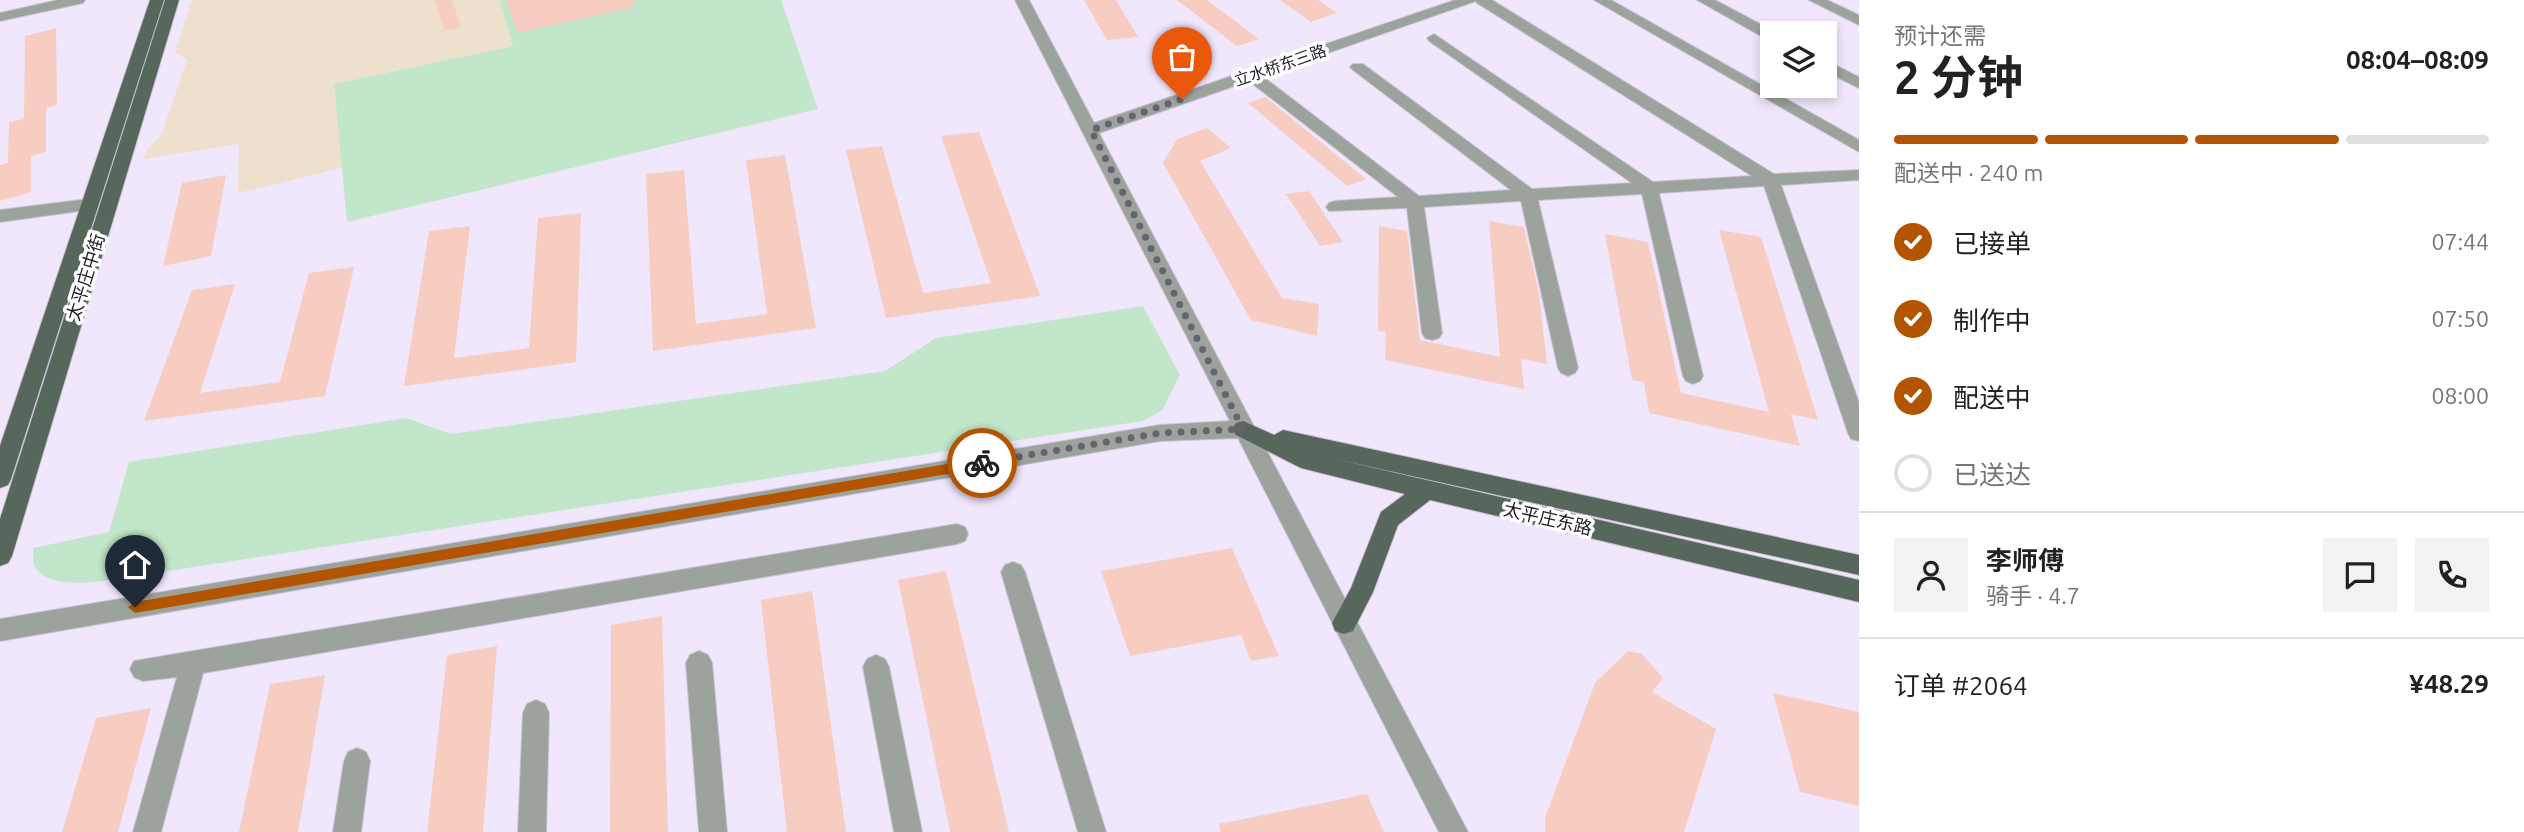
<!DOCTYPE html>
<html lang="zh">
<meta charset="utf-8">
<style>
body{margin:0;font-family:Ubuntu,"Noto Sans SC",sans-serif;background:#f2f2f2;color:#222;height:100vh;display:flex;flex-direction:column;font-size:26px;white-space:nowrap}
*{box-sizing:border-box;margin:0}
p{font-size:23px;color:#767676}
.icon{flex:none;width:38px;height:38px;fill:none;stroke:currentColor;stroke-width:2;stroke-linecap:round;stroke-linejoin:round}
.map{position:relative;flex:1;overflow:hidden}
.side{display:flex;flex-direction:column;background:#fff;width:665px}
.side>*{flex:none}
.fabs{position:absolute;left:1760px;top:21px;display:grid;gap:14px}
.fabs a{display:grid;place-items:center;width:77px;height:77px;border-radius:0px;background:#fff;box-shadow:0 4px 10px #0003;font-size:35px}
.pin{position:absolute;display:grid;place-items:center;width:60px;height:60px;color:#fff;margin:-72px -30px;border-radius:50% 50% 50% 0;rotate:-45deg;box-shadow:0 0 7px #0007}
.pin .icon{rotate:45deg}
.courier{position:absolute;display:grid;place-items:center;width:70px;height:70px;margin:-35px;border:5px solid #b35500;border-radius:50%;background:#fff;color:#222;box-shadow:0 2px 9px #0007}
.overview em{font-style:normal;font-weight:700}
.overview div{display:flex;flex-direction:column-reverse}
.overview{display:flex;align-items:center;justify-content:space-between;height:119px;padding:0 35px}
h1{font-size:46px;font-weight:700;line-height:52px}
.bar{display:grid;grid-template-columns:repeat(4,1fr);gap:10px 7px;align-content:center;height:84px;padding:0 35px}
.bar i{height:9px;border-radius:5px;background:#e0e0e0}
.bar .selected{background:#b35500}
.bar p{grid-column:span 4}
.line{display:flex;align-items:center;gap:18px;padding:0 35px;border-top:2px solid #e0e0e0}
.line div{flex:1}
.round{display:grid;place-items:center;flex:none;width:74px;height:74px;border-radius:0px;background:#f2f2f2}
ol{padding:0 35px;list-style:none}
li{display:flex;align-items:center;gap:21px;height:77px}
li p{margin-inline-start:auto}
li .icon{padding:7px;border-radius:50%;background:#b35500;color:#fff;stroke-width:4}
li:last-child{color:#767676}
li i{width:38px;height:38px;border:4px solid #e0e0e0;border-radius:50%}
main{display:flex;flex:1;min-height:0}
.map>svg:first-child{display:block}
.education{fill:#ede0cc}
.green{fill:#c2e6c9}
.building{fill:#f7ccc1}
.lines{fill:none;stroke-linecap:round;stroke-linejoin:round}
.minor-casing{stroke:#cbc2d6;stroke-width:2}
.major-casing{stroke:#cbc2d6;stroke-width:2}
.minor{fill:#9ba39c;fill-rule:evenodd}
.major{fill:#58675b;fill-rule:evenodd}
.route{fill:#b35500}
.done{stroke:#68626f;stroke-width:7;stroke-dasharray:0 12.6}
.labels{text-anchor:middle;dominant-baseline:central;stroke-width:7;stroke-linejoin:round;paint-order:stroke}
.far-street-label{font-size:16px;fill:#1e1b22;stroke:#fff}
.street-label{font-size:18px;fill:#1e1b22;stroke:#fff}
</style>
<main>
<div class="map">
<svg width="1859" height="832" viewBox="0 0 1859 832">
<rect width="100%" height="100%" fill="#f1e7fd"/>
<path class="education" d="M192,0H500L514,46L334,84L342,168L238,193L239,144L143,159L147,150L161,136L187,60L175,52Z"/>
<g class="green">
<path d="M500,0H781L818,109L347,222L334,84L513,46Z"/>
<path d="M1143,306L1180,375L1162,411L1143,421L96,582C78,583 44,586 34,565C33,561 33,553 33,548L109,532L129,462L406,418L451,434L885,371L936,338Z"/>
</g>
<g class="building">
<path d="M435,0H452L461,27L444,31Z"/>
<path d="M506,0H633L634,7L517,33Z"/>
<path d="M1084,0H1116L1138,37L1107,40Z"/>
<path d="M1177,0H1207L1259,39L1237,46Z"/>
<path d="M1280,0H1318L1337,13L1311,22Z"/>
<path d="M56,28L57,105L46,108V152L31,156V192L0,201V165L8,163L9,122L24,119L25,36Z"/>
<path d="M1265,97L1268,99L1366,179L1347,186L1248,103Z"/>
<path d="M1207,128L1231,148L1200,161L1282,298L1319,304L1317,336L1251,320L1163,163L1177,139Z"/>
<path d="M979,132L1040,296L886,318L846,150L882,146L923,293L991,283L941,136Z"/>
<path d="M785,155L816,328L653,351L646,174L684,170L696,324L767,314L746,160Z"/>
<path d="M226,175L211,256L163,266L182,183Z"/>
<path d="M1309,191L1343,242L1320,246L1286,194Z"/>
<path d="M581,213L576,362L404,386L429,231L470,226L454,358L529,348L538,218Z"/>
<path d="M1489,221L1524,227L1539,294L1547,364L1521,359L1524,389L1385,360L1386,332L1378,331L1379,226L1407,231L1420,340L1500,357Z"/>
<path d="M1719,230L1761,237L1818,420L1791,414L1800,446L1649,413L1644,382L1632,380L1605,234L1648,242L1681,393L1769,412Z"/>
<path d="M354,267L325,396L144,421L192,290L235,284L200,393L280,382L309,273Z"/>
<path d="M1232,548L1279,656L1251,661L1241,635L1130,656L1101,571Z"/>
<path d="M946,571L1009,832H950L898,580Z"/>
<path d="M812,591L846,832H787L761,600Z"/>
<path d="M662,616L668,832H610L611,625Z"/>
<path d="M497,646L483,832H427L447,655Z"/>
<path d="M1628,651L1642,654L1663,678L1652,692L1716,729L1684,832H1545V818L1595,683Z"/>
<path d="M325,675L298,832H239L270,684Z"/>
<path d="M1773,693L1859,712V806L1800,792Z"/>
<path d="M151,708L118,832H62L96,718Z"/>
<path d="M1367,794L1384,832H1220L1219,824Z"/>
</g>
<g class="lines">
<g class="minor-casing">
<g id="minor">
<path d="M58,0H85L83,3L0,21V13Z"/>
<path d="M1015,0H1029L1094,123L1455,0H1492L1774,174L1859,170V180L1781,185L1859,403V441L1851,439L1848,433L1764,186L1659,193L1703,376L1700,381L1693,384L1686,381L1683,376L1642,194L1538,200L1578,368L1575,373L1568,376L1561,373L1558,368L1521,201L1424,207L1442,333L1439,338L1432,340L1425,338L1422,333L1407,208L1329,211L1326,207L1329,203L1335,201L1398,197L1249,81L1099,133L1468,832H1439L1238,438L1160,441L0,641V619L1160,425L1230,421ZM1476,1L1477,3L1752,176L1653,182L1434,34L1427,38L1429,41L1632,183L1532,189L1363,64H1353L1350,67L1353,70L1511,190L1419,196L1262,76Z"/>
<path d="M1594,0H1611L1859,140V152Z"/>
<path d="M1697,0H1715L1777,33H1773V41L1768,40Z"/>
<path d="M1809,0H1827L1859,15V25Z"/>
<path d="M1825,60L1859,77V88L1825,71Z"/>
<path d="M88,199L94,201L97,205L94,209L0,222V210Z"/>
<path d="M957,524L965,527L968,534L965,541L957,544L203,673L161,832H133L177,677L143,681L134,677L130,669L134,661L193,651Z"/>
<path d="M1013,562L1021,565L1025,572L1106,832H1078L1001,572L1005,565Z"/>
<path d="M699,651L708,655L712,663L727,832H699L686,663L690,655Z"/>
<path d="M876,655L885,659L889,667L922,832H894L863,667L867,659Z"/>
<path d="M536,700L545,704L549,713L546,832H518L523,713L527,704Z"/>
<path d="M357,748L366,752L370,761L361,832H333L344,761L348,752Z"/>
</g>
</g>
<g class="major-casing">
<g id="major">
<path d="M150,0H164L11,479L8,485L0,488V446Z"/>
<path d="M165,0H179L12,556L8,563L0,566V519Z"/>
<path d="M1243,421L1274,435L1283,430L1859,555V575L1331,458L1859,580V602L1430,500L1398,525L1373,592L1353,631L1344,634L1335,631L1332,623L1351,588L1381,512L1405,494L1301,468L1236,435L1232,429L1236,423Z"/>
</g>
</g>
<use href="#minor" class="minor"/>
<use href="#major" class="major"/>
</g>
<path class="route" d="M982,458L988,463L982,468L135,613L128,607L135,602Z"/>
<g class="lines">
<path class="done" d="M982,463L1160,433L1243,429L1091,130L1182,99"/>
</g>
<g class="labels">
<g class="far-street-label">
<text transform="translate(1280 65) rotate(-19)">立水桥东三路</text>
</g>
<g class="street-label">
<text transform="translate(85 277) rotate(-73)">太平庄中街</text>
<text transform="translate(1548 518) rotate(13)">太平庄东路</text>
</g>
</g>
</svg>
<div class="fabs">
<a><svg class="icon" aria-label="layers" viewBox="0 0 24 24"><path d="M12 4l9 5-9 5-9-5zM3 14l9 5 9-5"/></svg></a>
</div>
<div class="pin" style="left:1182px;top:99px;background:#ea580c"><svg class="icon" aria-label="bag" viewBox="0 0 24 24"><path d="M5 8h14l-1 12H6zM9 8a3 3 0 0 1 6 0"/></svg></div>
<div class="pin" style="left:135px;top:607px;background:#1f2937"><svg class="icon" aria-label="home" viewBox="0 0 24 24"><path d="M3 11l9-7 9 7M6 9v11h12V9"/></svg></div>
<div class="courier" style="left:982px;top:463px"><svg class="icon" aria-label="bike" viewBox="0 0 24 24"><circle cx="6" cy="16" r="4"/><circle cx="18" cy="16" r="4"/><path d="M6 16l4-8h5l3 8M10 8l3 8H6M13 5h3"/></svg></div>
</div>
<section class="side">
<div class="overview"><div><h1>2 分钟</h1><p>预计还需</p></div><em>08:04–08:09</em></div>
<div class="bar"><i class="selected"></i><i class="selected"></i><i class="selected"></i><i></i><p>配送中 · 240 m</p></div>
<ol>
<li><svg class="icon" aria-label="check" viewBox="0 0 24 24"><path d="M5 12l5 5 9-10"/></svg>已接单<p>07:44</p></li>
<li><svg class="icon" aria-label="check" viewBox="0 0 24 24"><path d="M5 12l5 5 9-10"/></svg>制作中<p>07:50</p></li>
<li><svg class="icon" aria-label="check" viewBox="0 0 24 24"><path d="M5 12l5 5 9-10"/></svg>配送中<p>08:00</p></li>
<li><i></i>已送达</li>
</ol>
<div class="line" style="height:126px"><a class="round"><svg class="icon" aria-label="person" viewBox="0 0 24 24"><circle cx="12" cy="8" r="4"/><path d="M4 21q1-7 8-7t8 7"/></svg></a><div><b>李师傅</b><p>骑手 · 4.7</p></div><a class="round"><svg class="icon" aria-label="chat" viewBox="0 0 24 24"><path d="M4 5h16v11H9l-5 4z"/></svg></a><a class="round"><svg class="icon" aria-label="phone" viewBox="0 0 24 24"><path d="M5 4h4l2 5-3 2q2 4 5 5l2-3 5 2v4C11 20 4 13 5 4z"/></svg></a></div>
<div class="line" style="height:91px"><div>订单 #2064</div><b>¥48.29</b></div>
</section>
</main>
